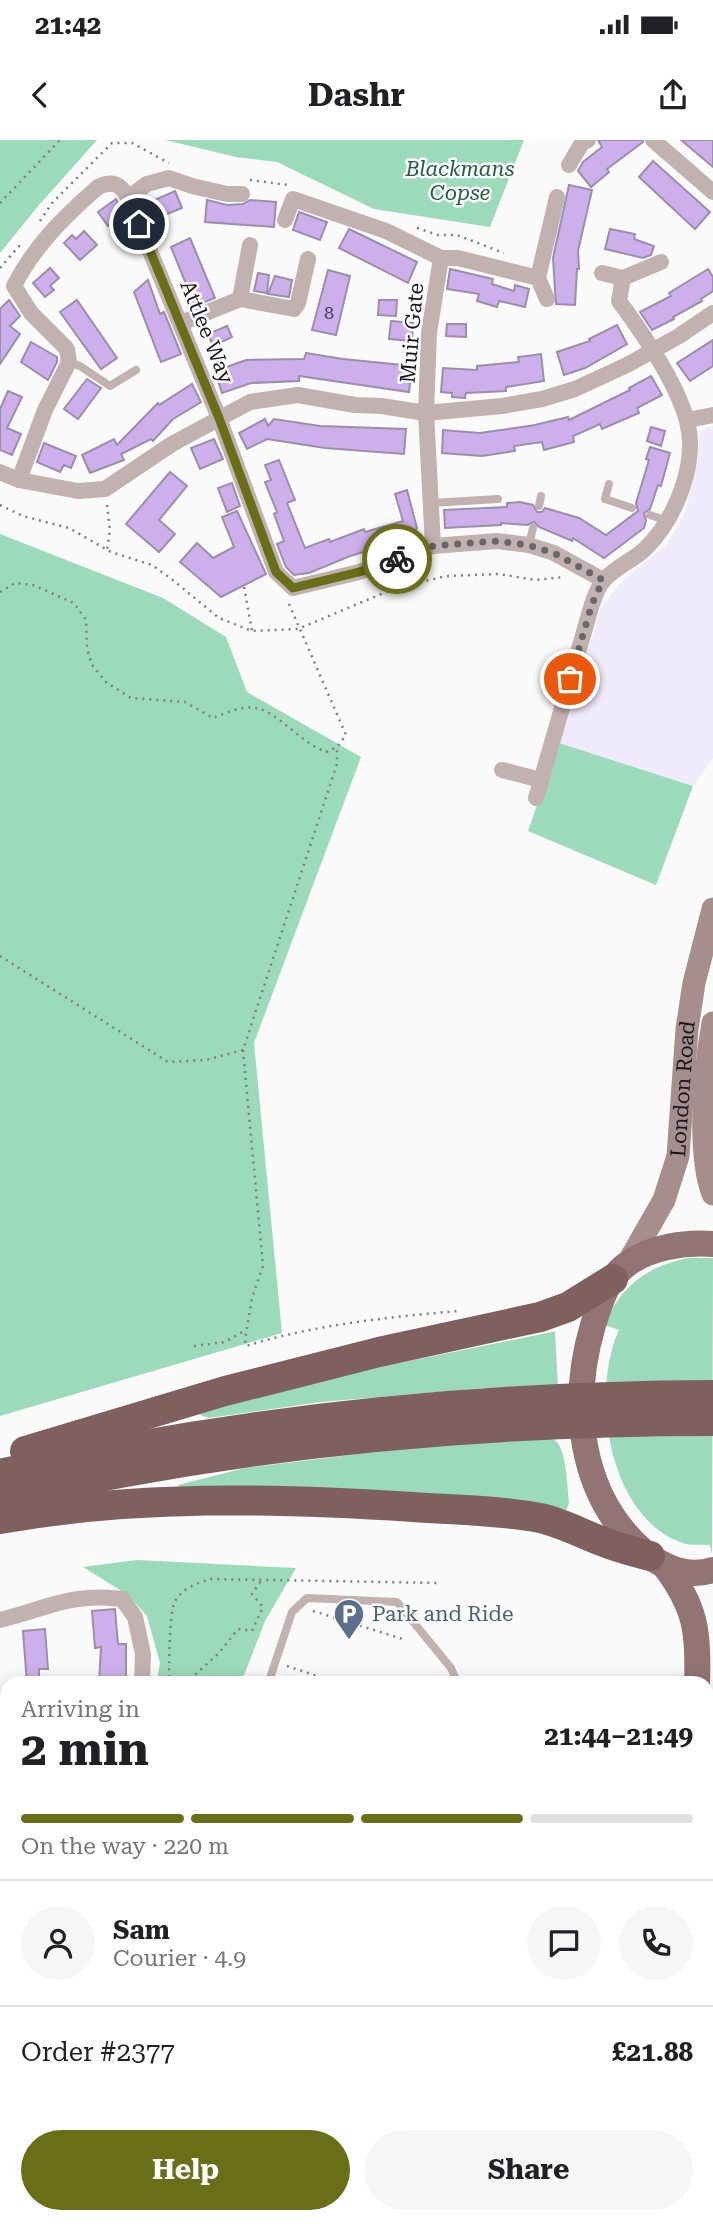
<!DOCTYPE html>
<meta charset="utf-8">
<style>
body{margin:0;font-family:"Roboto Serif",serif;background:#f6f6f6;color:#202124;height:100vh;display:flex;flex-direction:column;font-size:26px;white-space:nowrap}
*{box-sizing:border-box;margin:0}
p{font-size:23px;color:#757577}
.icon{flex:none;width:38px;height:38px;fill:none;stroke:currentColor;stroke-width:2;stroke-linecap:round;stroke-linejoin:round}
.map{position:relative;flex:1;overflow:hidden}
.side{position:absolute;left:0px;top:1536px;width:714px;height:548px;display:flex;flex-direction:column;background:#fff;border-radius:21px 21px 0 0;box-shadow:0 4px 18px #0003}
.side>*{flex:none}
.pin{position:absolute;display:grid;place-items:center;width:60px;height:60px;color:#fff;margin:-30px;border:4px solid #fff;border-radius:50%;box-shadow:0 2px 7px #0007}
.courier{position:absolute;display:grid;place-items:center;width:70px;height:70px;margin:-35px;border:5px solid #686f17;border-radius:50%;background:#fff;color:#222;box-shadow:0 2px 9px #0007}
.headline em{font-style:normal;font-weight:700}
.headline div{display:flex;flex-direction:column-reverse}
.headline{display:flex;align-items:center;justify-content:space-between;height:119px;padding:0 21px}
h1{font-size:46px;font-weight:700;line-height:52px}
.bar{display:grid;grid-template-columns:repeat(4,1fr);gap:10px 7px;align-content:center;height:84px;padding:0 21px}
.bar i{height:9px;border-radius:5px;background:#e0e0e0}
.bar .on{background:#686f17}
.bar p{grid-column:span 4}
.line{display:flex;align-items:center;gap:18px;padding:0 21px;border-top:2px solid #e0e0e0}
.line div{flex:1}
.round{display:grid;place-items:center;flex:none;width:74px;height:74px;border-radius:37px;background:#f6f6f6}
.action{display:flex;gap:14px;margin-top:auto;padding:14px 21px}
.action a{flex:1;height:80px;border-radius:42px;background:#686f17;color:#fff;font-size:28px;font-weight:700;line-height:80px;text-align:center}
.action a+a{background:#f6f6f6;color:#202124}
.status{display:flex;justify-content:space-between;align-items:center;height:49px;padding:0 35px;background:#fff;direction:ltr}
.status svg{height:19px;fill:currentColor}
header{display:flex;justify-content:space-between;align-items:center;height:91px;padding:0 21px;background:#fff;font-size:32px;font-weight:700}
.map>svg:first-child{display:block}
.built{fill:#f0ebfa}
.green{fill:#9bdabb}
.building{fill:#cdb0eb;stroke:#9b8eaa;stroke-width:2}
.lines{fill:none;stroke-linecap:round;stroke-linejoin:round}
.path{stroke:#807e84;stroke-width:2.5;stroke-dasharray:2 5;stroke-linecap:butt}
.service{stroke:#c2b1b1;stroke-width:8}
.minor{stroke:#c2b1b1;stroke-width:16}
.tertiary{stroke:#c2b1b1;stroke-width:21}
.secondary{stroke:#a68e8e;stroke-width:23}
.primary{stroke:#927475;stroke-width:26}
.motorway{stroke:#805f5f;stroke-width:30}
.done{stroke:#68656c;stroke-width:7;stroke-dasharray:0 12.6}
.route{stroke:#686f17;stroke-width:9}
.labels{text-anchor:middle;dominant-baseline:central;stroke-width:5;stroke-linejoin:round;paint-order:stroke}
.number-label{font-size:18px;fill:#463c53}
.park-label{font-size:21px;font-style:italic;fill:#255c44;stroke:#fafafa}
.street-label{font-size:21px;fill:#191520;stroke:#fafafa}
.service-label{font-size:21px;fill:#4e5e75;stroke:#fafafa;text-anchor:start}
</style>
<div class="status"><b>21:42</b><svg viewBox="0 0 49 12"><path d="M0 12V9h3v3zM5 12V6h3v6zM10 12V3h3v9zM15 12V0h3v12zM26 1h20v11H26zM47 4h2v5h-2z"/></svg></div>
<header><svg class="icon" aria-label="back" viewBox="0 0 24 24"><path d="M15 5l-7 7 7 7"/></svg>Dashr<svg class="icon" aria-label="share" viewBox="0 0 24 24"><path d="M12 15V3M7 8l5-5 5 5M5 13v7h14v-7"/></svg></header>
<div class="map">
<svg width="713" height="2084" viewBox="0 0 713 2084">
<rect width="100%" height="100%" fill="#fafafa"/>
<path class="built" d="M713,286V618L693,646L559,603L601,468L620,443L667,404L677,388L685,372L698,321L699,294L701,290Z"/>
<g class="green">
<path d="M0,0H97L39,65L0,113Z"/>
<path d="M165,0H524L490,87L374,69L277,22L236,17Z"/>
<path d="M0,394L163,458L226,497L247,552L361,617L254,903L282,1193L0,1276Z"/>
<path d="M559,603L693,646L656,745L528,691Z"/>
<path d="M689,1118H713L712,1414L710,1405C701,1404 691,1406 683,1403C608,1378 590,1253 619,1190L605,1185C619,1146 650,1125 689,1118Z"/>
<path d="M552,1192H555L558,1247L485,1248L321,1262L209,1278L200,1275L205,1270L355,1232Z"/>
<path d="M523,1298C532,1299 543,1297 552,1299C567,1303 567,1348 569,1362L567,1369L561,1373L181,1348L178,1345L245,1328L407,1308Z"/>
<path d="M137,1420L296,1428L265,1481L241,1543L156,1544L160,1523L147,1476L128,1455L83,1427Z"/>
<path d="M713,1729V1843L707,1847V1743Z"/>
</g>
<g class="building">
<path d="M598,0H643V2L607,29L609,32L591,47L578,31L583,22L602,7Z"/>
<path d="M681,0H713V27Z"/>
<path d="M653,21L710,72L695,89L639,37Z"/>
<path d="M569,45L592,50L578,111L579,129H577L575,165L556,164L555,150L553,118Z"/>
<path d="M175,51L182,68L157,78L150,62Z"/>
<path d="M116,59L123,75L108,86L98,72Z"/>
<path d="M207,60L227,65L243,64L250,60L276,62L274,87L205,82Z"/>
<path d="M299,72L327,82L320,100L293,90Z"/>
<path d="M349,89L417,122L408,143L339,108Z"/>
<path d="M610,89L635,94L634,99L654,106L651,115L643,118L605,109Z"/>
<path d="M84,91L97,105L80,120L64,103L72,95L76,99Z"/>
<path d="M190,98L215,158L195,166L171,107Z"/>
<path d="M50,128L59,138L50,146L54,150L45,157L33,143Z"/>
<path d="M450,129L493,139L492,144L514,151L515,145L529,149L525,167L499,161L497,167L477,161L479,154L447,149Z"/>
<path d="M708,129L713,137V151L701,159L702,161L673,177L674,179L652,190L640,172L671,156L669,153Z"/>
<path d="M328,130L350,136L336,195L312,190Z"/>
<path d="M258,133L269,135L267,153L254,151Z"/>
<path d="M275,136L292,140L289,157L268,154Z"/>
<path d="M148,140L160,174L164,172L181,214L161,222L134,152Z"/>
<path d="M9,160L20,176L10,186L20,194L0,224V169Z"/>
<path d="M77,160L117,218L101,229L60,172Z"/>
<path d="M379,160H397L396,176L378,175Z"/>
<path d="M391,181L413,183L412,201L389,199Z"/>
<path d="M447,184H466V197L446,196Z"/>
<path d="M617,185L627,204L585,228L564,235L557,212L590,201L589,199Z"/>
<path d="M227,186L232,197L213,206L208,194Z"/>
<path d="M713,200V226L690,241L677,223Z"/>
<path d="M31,202L57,217V222L48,240L21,222Z"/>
<path d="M306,213L343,219L412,226L409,252L299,236V241L251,243L222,253L215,231L246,220L304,219Z"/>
<path d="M541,214L544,241L506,247V251L466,253L465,258L452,257V253L441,252L443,228L477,230V226L519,222L518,217Z"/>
<path d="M651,236L662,255L637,268L639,273L602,289L600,284L573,296L574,302L544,310L542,302L514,306L515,311L482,316L442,313L443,290L480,293L535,285L568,277L569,280L630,250L629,248Z"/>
<path d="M87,239L101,248L78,279L64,269Z"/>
<path d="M192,244L201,262L173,279L153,301L151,299L121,314L124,320L90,333L82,315L114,299L117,305L158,263L159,265Z"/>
<path d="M8,251L22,257L7,288L21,294L12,315L0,310V269Z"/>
<path d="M265,279L268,286L274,279L320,286L406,289L404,314L325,308L267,299L247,309L239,293Z"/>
<path d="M651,287L665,291L661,306L647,301Z"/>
<path d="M214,299L223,319L200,329L191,308Z"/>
<path d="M44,303L76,316L71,328L64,325L60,332L37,322Z"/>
<path d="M650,307L670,313L661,346L658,345L650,369L644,373L646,380L644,388L604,418L573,398L572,401L539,387L534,382L527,385L501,383V385L445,388L444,370L507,367V363L520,362L533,365L537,372H542L545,368L579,378L606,395L638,371L636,363L649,320L646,319Z"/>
<path d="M279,320L295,360L287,363L305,408L329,399L330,402L364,389L365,392L403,381L395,354L407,350L417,388L412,398L350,416L309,433L294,435L286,427L277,404L284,401L274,374L277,372L265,342L271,340L265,325Z"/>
<path d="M170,332L187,346L159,380L175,394L159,412L126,384Z"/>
<path d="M232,343L240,366L227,372L218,348Z"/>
<path d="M237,371L266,434L221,457L180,422L197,403L213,418L234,407L222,377Z"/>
<path d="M115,1469L118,1504H126V1544H99L101,1507L95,1508L92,1471Z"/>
<path d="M45,1489L48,1529H39V1544H27L23,1491Z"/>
</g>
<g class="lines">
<g class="path">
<path d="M250,40L288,45"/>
<path d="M0,63L60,0"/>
<path d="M40,81L52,63L112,3H132L169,23"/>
<path d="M417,88L438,95H457L504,113"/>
<path d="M0,128L20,105"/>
<path d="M0,365L23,376L69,388L111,412L152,425L174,441L219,478L252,491L298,489L393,449L446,436L499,434L535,440L564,437"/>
<path d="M107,365L110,390L107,410"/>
<path d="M244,447L252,491"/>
<path d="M0,452L15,443L33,445L74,463L86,480L87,508L92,525L106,542L131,558L185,562L213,578C226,573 243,565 256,568C278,572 301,603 326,612L337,607"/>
<path d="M289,464L346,595L337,607V624L243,910L263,1126L252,1158L245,1200L246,1206C313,1185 388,1177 458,1171"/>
<path d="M0,816L168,922L206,920L243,910"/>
<path d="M194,1206L225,1202L246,1190"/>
<path d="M313,1471L406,1500"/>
<path d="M287,1526L341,1544"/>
<path d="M169,1544C169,1528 169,1473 175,1461C183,1448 197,1443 211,1439L441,1443"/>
<path d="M185,1544L219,1513L238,1489L252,1491L263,1467L252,1454L261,1441"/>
<path d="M73,2084L74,2077"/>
</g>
<g class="service">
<path d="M69,222L80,226L110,246L136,230"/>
<path d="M609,344L605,359L632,368"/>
<path d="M431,363L498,359"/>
<path d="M539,366L541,356"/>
<path d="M650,375L667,381"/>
<path d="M529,405L533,388"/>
<path d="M268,1544L292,1472L307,1458L397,1462L451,1528L458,1544"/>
<path d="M5,1736L7,1729"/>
<path d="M707,2058L713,2059"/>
<path d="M656,2077L657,2084"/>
<path d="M521,2084L528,2077"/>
</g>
<g class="minor">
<path d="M653,0L713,52"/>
<path d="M569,25L582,3L588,0"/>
<path d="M128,58L147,44L169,38L192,46L227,54H242"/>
<path d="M285,80L293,59L386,91L441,118H458L538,138"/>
<path d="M602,133L623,138L661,122"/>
<path d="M240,159L294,169L298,163L308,119"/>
<path d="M547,159L538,138L557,57"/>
<path d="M181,183L240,159L250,105"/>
<path d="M687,280L713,275"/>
<path d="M0,332L19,340L78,351L105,349L172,304L250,262L298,255L355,265L381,266L426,273L502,266L542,259L575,249L627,225L679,196L713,173"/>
<path d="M19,340L45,270L69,222L67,209L31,173L14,146C34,106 65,76 98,47C112,40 121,44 128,58L219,278L276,432L293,448L359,432L433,406L497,401L529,405L554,413L603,440"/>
<path d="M433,406L426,273L429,193L441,118"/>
<path d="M502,630L541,640"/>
<path d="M536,658L592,464C595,456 598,446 604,440C615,427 634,420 646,408C676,378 698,323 687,281C676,241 643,194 619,161L623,138"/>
<path d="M0,1480C45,1469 74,1452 122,1459L135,1477L143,1514L142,1544"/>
<path d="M0,1813L7,1815"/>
<path d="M707,1864L713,1860"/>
<path d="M0,1869L7,1871"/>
<path d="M0,2008L7,2009"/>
<path d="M0,2083C6,2069 4,2057 7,2043"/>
<path d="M140,2084L142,2077"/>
</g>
<path class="tertiary" d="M0,1671L7,1673"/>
<g class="secondary">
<path d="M713,883C705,928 697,1012 713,1054"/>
<path id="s1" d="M628,1123L664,1060L678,1016L687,889L694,843L713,769"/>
</g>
<g class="primary">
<path d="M713,1104C685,1102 649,1107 626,1125C607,1139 600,1163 593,1185C570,1263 578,1355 644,1412C664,1428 688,1438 713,1430"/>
<path d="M664,1425C696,1467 699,1492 697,1544"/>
<path d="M707,1683L713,1660"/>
<path d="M347,2084L355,2077"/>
<path d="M380,2084L389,2077"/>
</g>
<g class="motorway">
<path d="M25,1311L225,1251L379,1212L540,1177L568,1167L613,1139"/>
<path d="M0,1334C233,1281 474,1256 713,1255"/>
<path d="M0,1358C233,1304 474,1281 713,1281"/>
<path d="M0,1379C135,1355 277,1358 413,1367C455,1370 498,1370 540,1378C563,1383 582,1394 604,1402C619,1408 635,1412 650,1416"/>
</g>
</g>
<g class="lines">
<path class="done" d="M397,419L433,406L497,401L528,405L554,413L603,440L592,464L570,539"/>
<path class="route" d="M139,84L219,278L276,432L293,448L359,432L397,419"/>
</g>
<defs>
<g id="parking-pin" transform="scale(1.575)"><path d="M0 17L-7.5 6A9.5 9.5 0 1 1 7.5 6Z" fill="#5c6f8a" stroke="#fafafa"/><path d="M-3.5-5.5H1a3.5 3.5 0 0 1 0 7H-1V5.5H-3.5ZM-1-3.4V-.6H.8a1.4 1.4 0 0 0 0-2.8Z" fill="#fff"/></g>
</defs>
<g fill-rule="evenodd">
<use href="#parking-pin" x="349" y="1474"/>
</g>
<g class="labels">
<g class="number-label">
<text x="329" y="172">8</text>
</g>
<g class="park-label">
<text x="460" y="29">Blackmans<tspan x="460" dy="24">Copse</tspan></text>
</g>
<g class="street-label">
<text transform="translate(207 192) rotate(68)">Attlee Way</text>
<text transform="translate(412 193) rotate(-85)">Muir Gate</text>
<text stroke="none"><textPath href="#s1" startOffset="186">London Road</textPath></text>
</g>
<g class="service-label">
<text x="372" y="1474">Park and Ride</text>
</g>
</g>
</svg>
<div class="pin" style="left:570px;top:539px;background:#ea580c"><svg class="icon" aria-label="bag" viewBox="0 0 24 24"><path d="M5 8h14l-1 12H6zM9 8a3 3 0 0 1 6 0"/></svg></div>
<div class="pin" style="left:139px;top:84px;background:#1f2937"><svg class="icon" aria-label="home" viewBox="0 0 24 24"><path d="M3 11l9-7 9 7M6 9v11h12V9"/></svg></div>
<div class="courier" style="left:397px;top:419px"><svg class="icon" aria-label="bike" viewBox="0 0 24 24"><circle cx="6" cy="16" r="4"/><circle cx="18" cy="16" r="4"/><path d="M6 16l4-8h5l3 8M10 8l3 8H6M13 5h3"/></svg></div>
<section class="side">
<div class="headline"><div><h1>2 min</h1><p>Arriving in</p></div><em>21:44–21:49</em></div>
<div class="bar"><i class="on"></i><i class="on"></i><i class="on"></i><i></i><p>On the way · 220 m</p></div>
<div class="line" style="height:126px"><a class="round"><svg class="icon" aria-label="person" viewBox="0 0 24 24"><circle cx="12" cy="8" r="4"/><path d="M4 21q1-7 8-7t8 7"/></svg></a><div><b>Sam</b><p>Courier · 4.9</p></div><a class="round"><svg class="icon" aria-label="chat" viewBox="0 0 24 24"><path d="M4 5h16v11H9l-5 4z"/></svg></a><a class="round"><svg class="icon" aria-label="phone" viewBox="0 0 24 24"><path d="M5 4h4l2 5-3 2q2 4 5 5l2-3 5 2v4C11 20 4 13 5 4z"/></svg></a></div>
<div class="line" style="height:91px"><div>Order #2377</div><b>£21.88</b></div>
<div class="action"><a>Help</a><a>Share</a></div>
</section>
</div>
